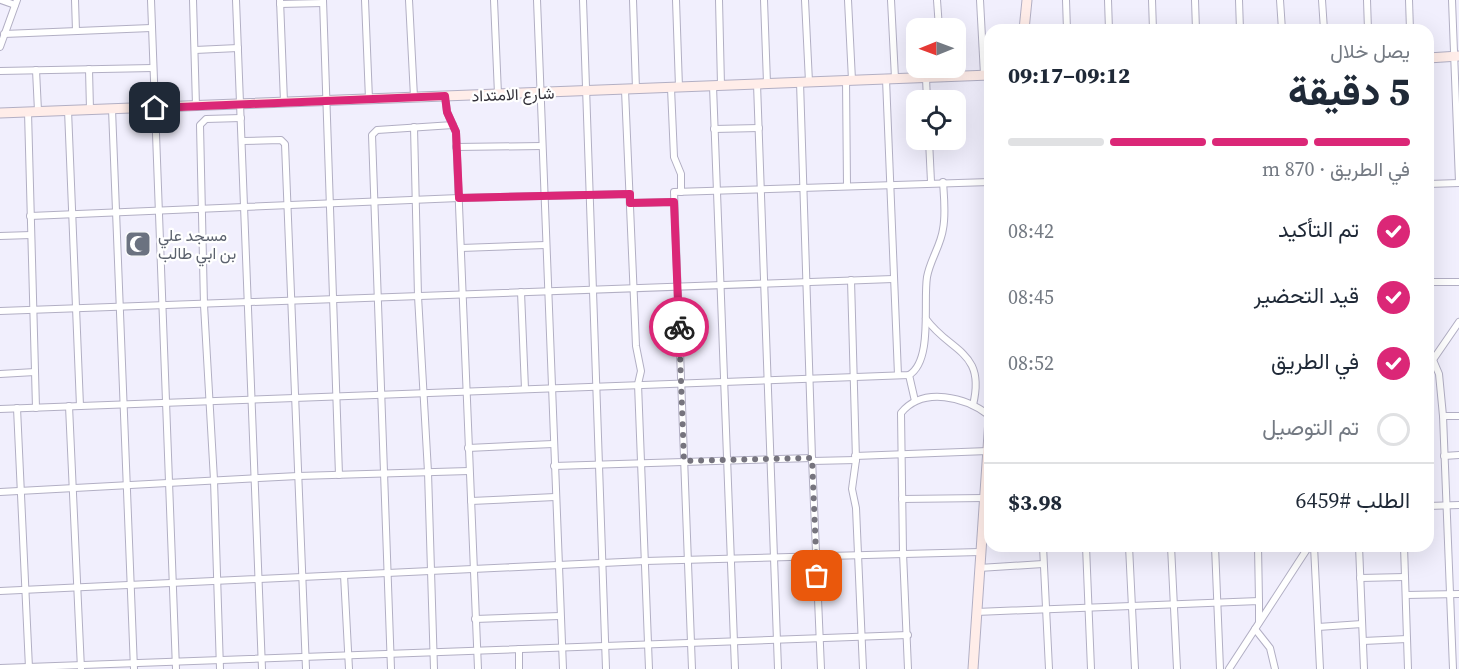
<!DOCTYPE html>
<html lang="ar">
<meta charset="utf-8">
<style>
body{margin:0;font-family:"Source Serif 4",Vazirmatn,serif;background:#f2f2f3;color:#1f2937;direction:rtl;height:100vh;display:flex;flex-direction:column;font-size:22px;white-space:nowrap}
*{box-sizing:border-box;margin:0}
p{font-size:20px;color:#747a83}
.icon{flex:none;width:33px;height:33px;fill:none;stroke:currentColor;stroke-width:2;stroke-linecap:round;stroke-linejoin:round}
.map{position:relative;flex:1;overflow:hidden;direction:ltr}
.side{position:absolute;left:984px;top:24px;width:450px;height:528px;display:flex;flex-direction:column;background:#fff;border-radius:18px;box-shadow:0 6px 24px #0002;direction:rtl}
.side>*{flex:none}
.needle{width:39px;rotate:269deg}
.controls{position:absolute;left:906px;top:18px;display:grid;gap:12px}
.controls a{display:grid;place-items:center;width:60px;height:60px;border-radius:12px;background:#fff;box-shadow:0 6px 24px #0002;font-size:30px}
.pin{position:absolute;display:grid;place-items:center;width:51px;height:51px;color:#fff;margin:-26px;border-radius:12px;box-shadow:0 3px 9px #0006}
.courier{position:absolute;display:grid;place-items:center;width:60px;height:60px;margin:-30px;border:4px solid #db2777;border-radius:50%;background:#fff;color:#222;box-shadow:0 2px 8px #0007}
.overview em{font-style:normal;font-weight:800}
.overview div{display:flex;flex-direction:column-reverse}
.overview{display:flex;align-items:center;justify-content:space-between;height:102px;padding:0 24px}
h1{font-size:39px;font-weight:800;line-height:45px}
.bar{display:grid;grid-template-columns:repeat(4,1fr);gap:9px 6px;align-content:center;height:72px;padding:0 24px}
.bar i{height:8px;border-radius:4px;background:#e0e1e3}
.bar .on{background:#db2777}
.bar p{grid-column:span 4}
.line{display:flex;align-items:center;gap:15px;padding:0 24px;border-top:2px solid #e0e1e3}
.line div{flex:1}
ol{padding:0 24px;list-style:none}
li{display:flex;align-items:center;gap:18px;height:66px}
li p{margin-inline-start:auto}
li .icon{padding:6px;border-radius:50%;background:#db2777;color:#fff;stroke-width:4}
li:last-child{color:#747a83}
li i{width:33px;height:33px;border:3px solid #e0e1e3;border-radius:50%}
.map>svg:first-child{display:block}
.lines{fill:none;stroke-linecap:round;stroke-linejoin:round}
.street-casing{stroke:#b2afc4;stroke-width:8}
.secondary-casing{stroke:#b2afc4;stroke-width:11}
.street{stroke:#fff;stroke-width:6}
.secondary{stroke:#ffede9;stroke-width:9}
.done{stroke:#76747e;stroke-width:6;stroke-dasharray:0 10.8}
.route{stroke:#db2777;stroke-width:8}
.labels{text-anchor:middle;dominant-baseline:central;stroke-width:4.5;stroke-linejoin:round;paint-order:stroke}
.street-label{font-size:16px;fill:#33313a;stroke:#fff}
.worship-label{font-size:16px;fill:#5b616d;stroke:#fff;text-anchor:start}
</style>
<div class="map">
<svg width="1459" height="669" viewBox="0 0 1459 669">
<rect width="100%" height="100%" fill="#f1effd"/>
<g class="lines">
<g class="street-casing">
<g id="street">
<path d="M1,0L15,5"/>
<path d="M75,0L76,31"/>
<path d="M151,0L176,669"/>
<path d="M193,0L196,106"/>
<path d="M236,0L262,669"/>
<path d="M280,0L284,102"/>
<path d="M323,0L339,475"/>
<path d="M365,0L369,99"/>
<path d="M409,0L414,97"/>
<path d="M494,0L498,94"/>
<path d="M537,0L563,669"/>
<path d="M583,0L606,669"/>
<path d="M633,0L636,89"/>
<path d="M676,0L679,87"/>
<path d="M719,0L721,85"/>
<path d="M764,0L767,83"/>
<path d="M805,0L809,82"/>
<path d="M848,0L852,80"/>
<path d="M891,0L895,78"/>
<path d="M937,0L939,28"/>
<path d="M980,0L984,75"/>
<path d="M1066,0L1067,30"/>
<path d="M1108,0L1109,30"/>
<path d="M1152,0L1153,30"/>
<path d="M1195,0L1196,30"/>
<path d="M1239,0L1240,30"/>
<path d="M1280,0L1282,30"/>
<path d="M1322,0L1324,30"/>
<path d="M1367,0L1368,30"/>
<path d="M1409,0L1410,30"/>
<path d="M1452,0L1459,182"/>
<path d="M280,4L323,3"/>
<path d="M4,34L151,28"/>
<path d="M0,47L17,0"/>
<path d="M195,50L238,48"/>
<path d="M89,69L90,110"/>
<path d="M36,70L38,111"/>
<path d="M0,71L153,68"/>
<path d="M926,78L927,100"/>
<path d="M886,79L898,375"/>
<path d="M846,80L847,186"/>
<path d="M800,82L812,458L821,669"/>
<path d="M757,84L778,669"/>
<path d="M713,86L735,669"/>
<path d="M671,88L674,157L681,174V192"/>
<path d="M625,90L636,346L641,371L638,384L649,669"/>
<path d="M445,96L447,112L456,132L478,669"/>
<path d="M112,109L134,669"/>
<path d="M68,110L80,406"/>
<path d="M28,112L36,408"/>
<path d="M414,127L418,296L428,472L434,669"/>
<path d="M714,129L759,128"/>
<path d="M929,140L931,182"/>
<path d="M242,141L281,140L285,144L306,669"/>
<path d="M456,147L542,146"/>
<path d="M1428,184L1459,183"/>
<path d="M630,203L674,202"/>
<path d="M30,216L459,198L630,194"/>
<path d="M0,236L31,235"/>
<path d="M461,248L546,245"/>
<path d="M851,280L856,460L852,489L856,508L863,669"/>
<path d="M1428,282H1459"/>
<path d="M521,292L525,389"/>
<path d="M0,311L893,279"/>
<path d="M926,319C951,353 986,351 973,405"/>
<path d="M1433,360L1439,374L1443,416L1453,669"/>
<path d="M1428,367L1459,322"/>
<path d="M0,374L35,372"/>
<path d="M909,375L915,401"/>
<path d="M69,406L81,669"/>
<path d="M17,408L29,668"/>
<path d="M0,409L909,375C933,361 923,302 927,277C930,260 941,245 943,229C946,214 944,197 943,182"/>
<path d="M1443,416H1459"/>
<path d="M468,448L553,444"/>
<path d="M855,456L988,451"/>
<path d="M1444,456L1459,455"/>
<path d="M812,461L856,460"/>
<path d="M554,466L812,458"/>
<path d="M0,492L298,476L469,471"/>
<path d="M902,499L984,498"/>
<path d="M471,501L555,497"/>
<path d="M1428,506L1459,505"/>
<path d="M1043,546L1049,669"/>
<path d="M1086,546L1091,669"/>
<path d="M1129,546L1135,669"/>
<path d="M1171,546L1177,669"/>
<path d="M1215,546L1220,669"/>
<path d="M1258,546L1259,601"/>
<path d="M1314,546L1320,669"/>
<path d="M1359,546L1364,669"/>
<path d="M1404,546L1408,669"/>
<path d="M979,568L1043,564"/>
<path d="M344,575L349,669"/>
<path d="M1360,578L1405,577"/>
<path d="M0,591L645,561L980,552"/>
<path d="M1406,595L1459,594"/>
<path d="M976,612L1259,601V622"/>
<path d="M475,619L560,616"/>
<path d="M1318,627L1362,624"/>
<path d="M1255,629L1270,648L1275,669"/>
<path d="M1363,641L1407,639"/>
<path d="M519,649V669"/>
<path d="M0,668L908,635"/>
<path d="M220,669L214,480L204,305L200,125L206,119L241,118"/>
<path d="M391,669L372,135L377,130L453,125"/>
<path d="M692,669L674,192L990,182"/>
<path d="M908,669L903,553L901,413C923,386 966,397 990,416"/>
<path d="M1229,669L1309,546"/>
</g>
</g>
<g class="secondary-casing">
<g id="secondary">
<path d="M1024,30L1027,0"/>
<path d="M1428,58L1459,56"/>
<path d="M0,113L990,75"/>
<path d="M973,669L990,419"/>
</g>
</g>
<use href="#street" class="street"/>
<use href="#secondary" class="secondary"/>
</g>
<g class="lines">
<path class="done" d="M679,327L684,461L812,458L817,576"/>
<path class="route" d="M155,108L445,96L447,112L456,132L459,198L630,194V203L674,202L679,327"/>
</g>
<defs>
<g id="mosque-square" transform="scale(1.35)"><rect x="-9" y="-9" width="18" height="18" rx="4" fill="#6b7280" stroke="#fff"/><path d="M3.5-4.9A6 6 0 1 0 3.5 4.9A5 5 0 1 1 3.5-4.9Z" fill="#fff"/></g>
</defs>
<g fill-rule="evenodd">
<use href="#mosque-square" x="138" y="244"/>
</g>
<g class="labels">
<g class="street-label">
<text transform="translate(513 94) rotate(-2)">شارع الامتداد</text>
</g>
<g class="worship-label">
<text x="158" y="235">مسجد علي<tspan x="158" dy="18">بن ابي طالب</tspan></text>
</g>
</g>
</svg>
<div class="controls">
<a><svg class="needle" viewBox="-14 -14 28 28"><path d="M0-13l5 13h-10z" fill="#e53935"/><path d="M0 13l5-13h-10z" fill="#747a83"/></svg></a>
<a><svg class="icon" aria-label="locate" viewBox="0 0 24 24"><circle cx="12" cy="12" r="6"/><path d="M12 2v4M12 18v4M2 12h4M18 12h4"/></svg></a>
</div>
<div class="pin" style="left:817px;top:576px;background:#ea580c"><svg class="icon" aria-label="bag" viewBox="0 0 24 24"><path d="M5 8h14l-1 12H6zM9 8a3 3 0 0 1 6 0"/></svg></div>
<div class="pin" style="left:155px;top:108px;background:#1f2937"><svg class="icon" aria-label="home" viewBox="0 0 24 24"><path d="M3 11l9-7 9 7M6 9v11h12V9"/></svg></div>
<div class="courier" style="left:679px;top:327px"><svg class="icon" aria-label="bike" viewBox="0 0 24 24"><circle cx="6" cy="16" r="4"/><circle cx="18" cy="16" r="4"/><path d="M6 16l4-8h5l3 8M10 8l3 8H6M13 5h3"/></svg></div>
<section class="side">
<div class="overview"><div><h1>5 دقيقة</h1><p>يصل خلال</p></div><em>09:12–09:17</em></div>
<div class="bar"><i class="on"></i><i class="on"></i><i class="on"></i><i></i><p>في الطريق · 870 m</p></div>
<ol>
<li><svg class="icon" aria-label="check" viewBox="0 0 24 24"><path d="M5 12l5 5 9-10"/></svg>تم التأكيد<p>08:42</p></li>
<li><svg class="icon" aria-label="check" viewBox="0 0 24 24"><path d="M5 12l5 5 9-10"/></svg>قيد التحضير<p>08:45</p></li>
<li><svg class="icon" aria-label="check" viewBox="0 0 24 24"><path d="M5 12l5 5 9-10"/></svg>في الطريق<p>08:52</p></li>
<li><i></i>تم التوصيل</li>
</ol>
<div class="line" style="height:78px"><div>الطلب #6459</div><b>$3.98</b></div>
</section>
</div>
